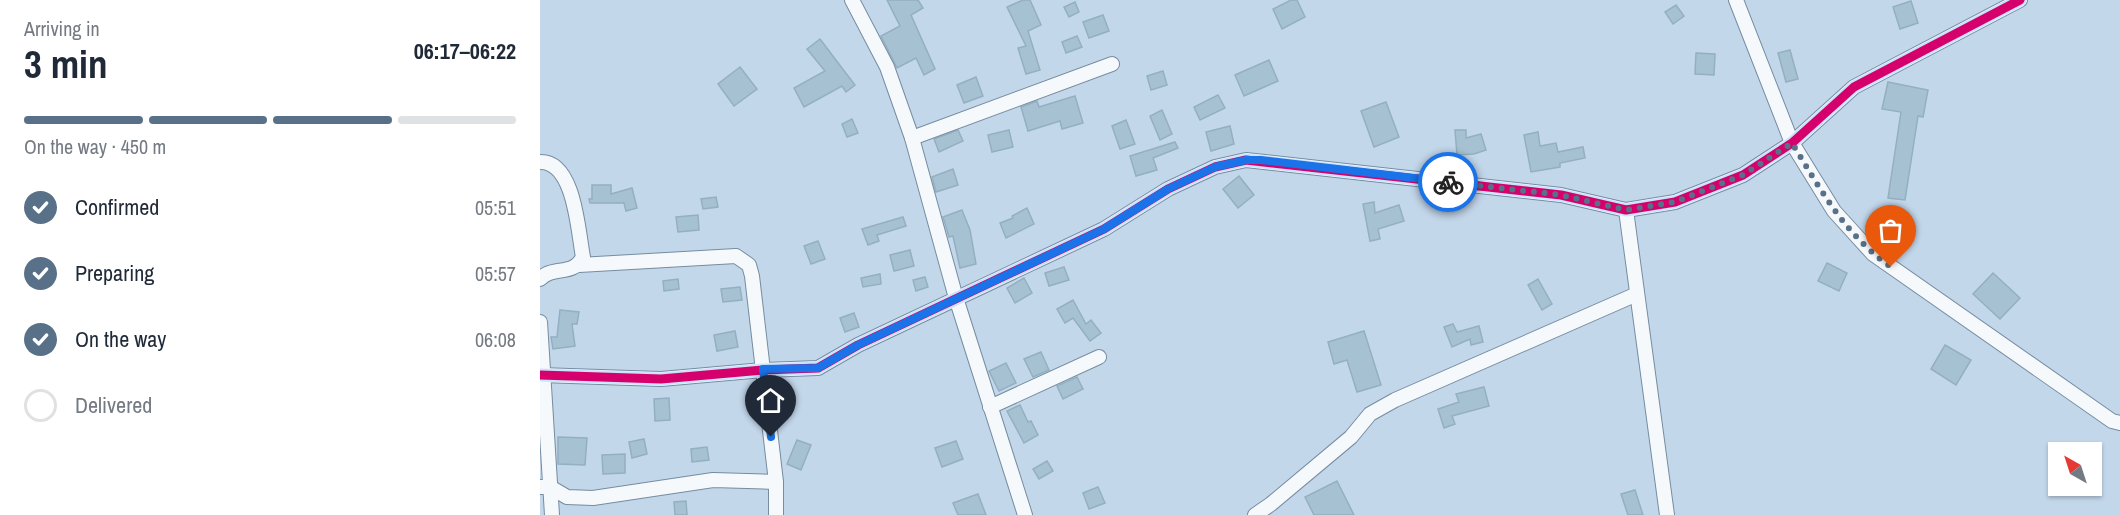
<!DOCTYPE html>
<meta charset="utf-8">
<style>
body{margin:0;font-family:"Archivo Narrow",sans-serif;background:#f6f6f7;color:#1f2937;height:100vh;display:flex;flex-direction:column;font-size:22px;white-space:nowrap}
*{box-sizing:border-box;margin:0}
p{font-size:20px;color:#747a83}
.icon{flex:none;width:33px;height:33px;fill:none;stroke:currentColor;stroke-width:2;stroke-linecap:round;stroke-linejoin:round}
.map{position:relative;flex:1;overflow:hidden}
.details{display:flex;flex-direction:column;background:#fff;width:540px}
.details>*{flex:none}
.needle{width:39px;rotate:321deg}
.buttons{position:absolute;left:1508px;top:442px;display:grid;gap:12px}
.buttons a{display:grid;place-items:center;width:54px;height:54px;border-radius:0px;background:#fff;box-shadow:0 2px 4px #0004;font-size:30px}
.pin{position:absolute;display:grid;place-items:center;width:51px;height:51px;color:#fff;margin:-62px -26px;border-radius:50% 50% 50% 0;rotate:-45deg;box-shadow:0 0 6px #0007}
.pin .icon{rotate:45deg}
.courier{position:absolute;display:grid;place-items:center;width:60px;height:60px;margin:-30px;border:4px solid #1a73e8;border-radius:50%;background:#fff;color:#222;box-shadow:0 2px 8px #0007}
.summary em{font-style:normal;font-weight:700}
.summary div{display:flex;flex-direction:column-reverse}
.summary{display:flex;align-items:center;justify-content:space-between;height:102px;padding:0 24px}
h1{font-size:39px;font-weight:700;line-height:45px}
.bar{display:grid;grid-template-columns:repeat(4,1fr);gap:9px 6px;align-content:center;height:72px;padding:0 24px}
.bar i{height:8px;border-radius:4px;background:#e0e1e3}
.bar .selected{background:#597188}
.bar p{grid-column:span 4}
ol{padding:0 24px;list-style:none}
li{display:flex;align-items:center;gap:18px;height:66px}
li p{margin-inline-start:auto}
li .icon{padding:6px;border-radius:50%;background:#597188;color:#fff;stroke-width:4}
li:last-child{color:#747a83}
li i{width:33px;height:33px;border:3px solid #e0e1e3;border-radius:50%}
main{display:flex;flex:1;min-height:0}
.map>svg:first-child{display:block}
.building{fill:#a6c2d2;stroke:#93afc0;stroke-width:1.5}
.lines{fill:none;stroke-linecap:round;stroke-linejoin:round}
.street-casing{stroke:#768ca0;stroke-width:16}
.street{stroke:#f6f9fc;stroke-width:14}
.cycleway-casing{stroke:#cae3fc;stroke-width:13}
.cycleway{stroke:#d6006c;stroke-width:9}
.done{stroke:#597188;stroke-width:6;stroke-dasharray:0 10.8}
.route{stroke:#1a73e8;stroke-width:8}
</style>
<main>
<section class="details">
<div class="summary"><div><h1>3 min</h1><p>Arriving in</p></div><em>06:17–06:22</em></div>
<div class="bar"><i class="selected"></i><i class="selected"></i><i class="selected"></i><i></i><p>On the way · 450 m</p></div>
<ol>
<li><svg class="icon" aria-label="check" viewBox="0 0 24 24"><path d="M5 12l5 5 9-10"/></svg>Confirmed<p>05:51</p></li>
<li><svg class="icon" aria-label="check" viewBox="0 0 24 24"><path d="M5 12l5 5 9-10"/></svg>Preparing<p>05:57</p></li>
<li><svg class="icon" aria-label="check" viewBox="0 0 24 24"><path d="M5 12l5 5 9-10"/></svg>On the way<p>06:08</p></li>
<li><i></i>Delivered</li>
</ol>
</section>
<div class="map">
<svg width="1580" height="515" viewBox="0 0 1580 515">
<rect width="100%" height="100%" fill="#c3d7eb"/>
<g class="building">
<path d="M347,0H378L383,8L371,15L395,69L384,75L376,58L357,68L341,36L360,26Z"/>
<path d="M483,0H490L501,25L488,31L500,70L486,74L478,48L486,46L467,7Z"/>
<path d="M751,0H757L765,17L742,29L733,9Z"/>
<path d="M1371,1L1378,23L1360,29L1353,7Z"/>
<path d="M535,2L539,12L529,17L524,7Z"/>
<path d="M1136,5L1144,16L1133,24L1125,12Z"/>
<path d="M563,15L569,31L549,38L543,22Z"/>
<path d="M537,36L542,47L526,53L522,42Z"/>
<path d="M280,39L315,85L306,92L302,86L264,107L254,88L285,71L267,49Z"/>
<path d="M1250,50L1258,79L1246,82L1238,53Z"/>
<path d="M1156,53L1175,54L1174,75L1155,74Z"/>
<path d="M729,60L738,81L704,96L695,75Z"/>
<path d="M200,67L217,89L194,106L178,84Z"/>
<path d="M623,71L627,85L611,90L607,76Z"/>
<path d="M436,77L443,96L424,103L417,85Z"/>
<path d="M1348,82L1388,90L1383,117L1378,116L1365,200L1348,198L1361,112L1342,109Z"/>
<path d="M678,95L685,108L660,120L654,107Z"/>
<path d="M535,96L543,123L522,129L520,121L488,131L481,107L497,101L499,107Z"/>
<path d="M846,102L859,137L834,147L821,111Z"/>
<path d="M622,110L632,134L620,140L610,116Z"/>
<path d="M312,119L318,133L307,137L302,124Z"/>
<path d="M586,120L595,144L580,149L572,126Z"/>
<path d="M690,126L694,144L671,151L666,132Z"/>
<path d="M418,130L423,141L399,152L394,139Z"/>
<path d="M469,130L473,147L452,152L448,135Z"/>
<path d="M915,130H926V138L941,134L946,150L934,154L917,155Z"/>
<path d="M998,132L1000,146L1016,143L1018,152L1043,147L1045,158L1020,163V167L991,172L984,135Z"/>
<path d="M635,142L638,148L613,158L617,170L596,176L590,156Z"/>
<path d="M413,169L418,185L396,192L392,177Z"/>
<path d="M699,176L714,195L698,208L683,189Z"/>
<path d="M52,185H71V194L92,188L97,208L86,211L84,203H50L49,199H52Z"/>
<path d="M176,197L178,207L163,209L161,199Z"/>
<path d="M834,202L835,213L859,205L864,221L838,229L840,239L830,241L823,204Z"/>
<path d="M487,208L494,224L466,238L460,223L473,218L472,216Z"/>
<path d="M422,210L430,230L436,264L420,268L413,236L409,237L403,217Z"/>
<path d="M158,215L159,230L138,232L136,217Z"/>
<path d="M363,217L366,226L337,235L339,241L328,245L322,229Z"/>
<path d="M278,241L285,259L271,264L264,246Z"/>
<path d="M370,250L374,266L354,271L350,255Z"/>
<path d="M1287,263L1307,273L1299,291L1278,281Z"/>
<path d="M524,267L529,280L509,286L505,273Z"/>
<path d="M1453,273L1480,298L1460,319L1433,294Z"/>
<path d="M340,274L341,284L323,287L321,278Z"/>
<path d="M385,277L388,287L376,291L373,280Z"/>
<path d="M484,278L492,293L475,303L467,288Z"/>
<path d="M138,279L139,289L124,291L123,281Z"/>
<path d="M998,279L1012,304L1002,310L988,285Z"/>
<path d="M200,287L202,300L183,302L181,289Z"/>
<path d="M533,300L546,324L551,320L561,333L550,341L533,318L525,323L517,309Z"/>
<path d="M20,310L39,312L37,324H32L35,346L13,349L11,337H17Z"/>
<path d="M314,313L319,327L305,332L300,318Z"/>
<path d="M913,324L917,332L939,326L943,342L931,345L930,339L912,347L904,327Z"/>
<path d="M195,331L198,347L177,351L174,335Z"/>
<path d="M824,331L841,385L817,392L807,360L794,364L788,342Z"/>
<path d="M1405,345L1431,360L1416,385L1391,369Z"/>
<path d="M501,352L509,370L493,377L484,359Z"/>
<path d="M466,363L476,383L459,391L449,371Z"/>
<path d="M537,377L543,389L523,399L517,386Z"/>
<path d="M944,387L949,406L912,416L915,424L904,428L898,409L919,402L916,394Z"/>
<path d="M129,398L130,420L115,421L114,399Z"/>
<path d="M480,405L488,422L491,421L498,435L484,443L467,411Z"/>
<path d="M18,437L47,438L45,465L18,464Z"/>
<path d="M104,439L107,454L92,458L89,442Z"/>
<path d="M257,440L271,445L261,470L247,464Z"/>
<path d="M416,441L423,459L402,467L395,448Z"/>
<path d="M167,447L169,460L152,462L151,449Z"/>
<path d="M85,454V473L63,474L62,455Z"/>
<path d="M507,461L513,471L499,479L493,469Z"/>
<path d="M797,481L814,515H774L765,497Z"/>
<path d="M558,487L565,503L549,509L543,493Z"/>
<path d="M1095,490L1103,515H1088L1081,494Z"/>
<path d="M438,494L446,515H418L413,503Z"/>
<path d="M146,501L147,515H135L134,502Z"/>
</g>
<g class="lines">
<g class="street-casing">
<g id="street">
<path d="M312,0L347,67L372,138L416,298L485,515"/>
<path d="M1196,0L1252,143L1294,211L1333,254L1572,421L1580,423"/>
<path d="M372,138L572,64"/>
<path d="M0,162C35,161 38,232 43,257C33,277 13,265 0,279"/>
<path d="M1086,210L1127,515"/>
<path d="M39,265L196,256L209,265L212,276L236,482V515"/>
<path d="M0,322L12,515"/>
<path d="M0,375L121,379L223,370L278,368L318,345L564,229L628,189L675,167L706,160L1021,195L1086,210L1135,202L1203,175L1252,143L1314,87L1480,0"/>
<path d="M450,407L559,357"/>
<path d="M0,487H10L27,497L53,498L173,480L236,482"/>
<path d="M715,515L731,504L811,437L830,414L855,400L1097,294"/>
</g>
</g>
<use href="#street" class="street"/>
<g class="cycleway-casing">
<path id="cycleway" d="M0,375L121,379L223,370L278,368L318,345L564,229L628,189L675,167L706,160L1021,195L1086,210L1135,202L1203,175L1252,143L1314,87L1480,0"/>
</g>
<use href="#cycleway" class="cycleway"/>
</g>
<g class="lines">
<path class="done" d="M908,182L1021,195L1086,210L1135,202L1203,175L1252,143C1281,190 1304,234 1351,267"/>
<path class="route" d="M231,437L223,369L278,368L318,345L564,229L628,189L675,167L706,160H721L908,182"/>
</g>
</svg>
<div class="buttons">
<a><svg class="needle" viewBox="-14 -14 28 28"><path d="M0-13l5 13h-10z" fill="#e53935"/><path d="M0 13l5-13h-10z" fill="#747a83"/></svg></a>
</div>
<div class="pin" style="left:1351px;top:267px;background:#ea580c"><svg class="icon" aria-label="bag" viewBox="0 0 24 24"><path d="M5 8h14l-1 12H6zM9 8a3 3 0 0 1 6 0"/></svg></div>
<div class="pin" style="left:231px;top:437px;background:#1f2937"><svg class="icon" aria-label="home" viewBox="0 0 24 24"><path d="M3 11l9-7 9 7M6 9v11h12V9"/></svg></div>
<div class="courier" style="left:908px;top:182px"><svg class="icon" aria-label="bike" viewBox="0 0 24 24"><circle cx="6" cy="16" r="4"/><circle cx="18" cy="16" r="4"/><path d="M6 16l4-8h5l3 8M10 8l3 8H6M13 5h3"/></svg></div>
</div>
</main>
